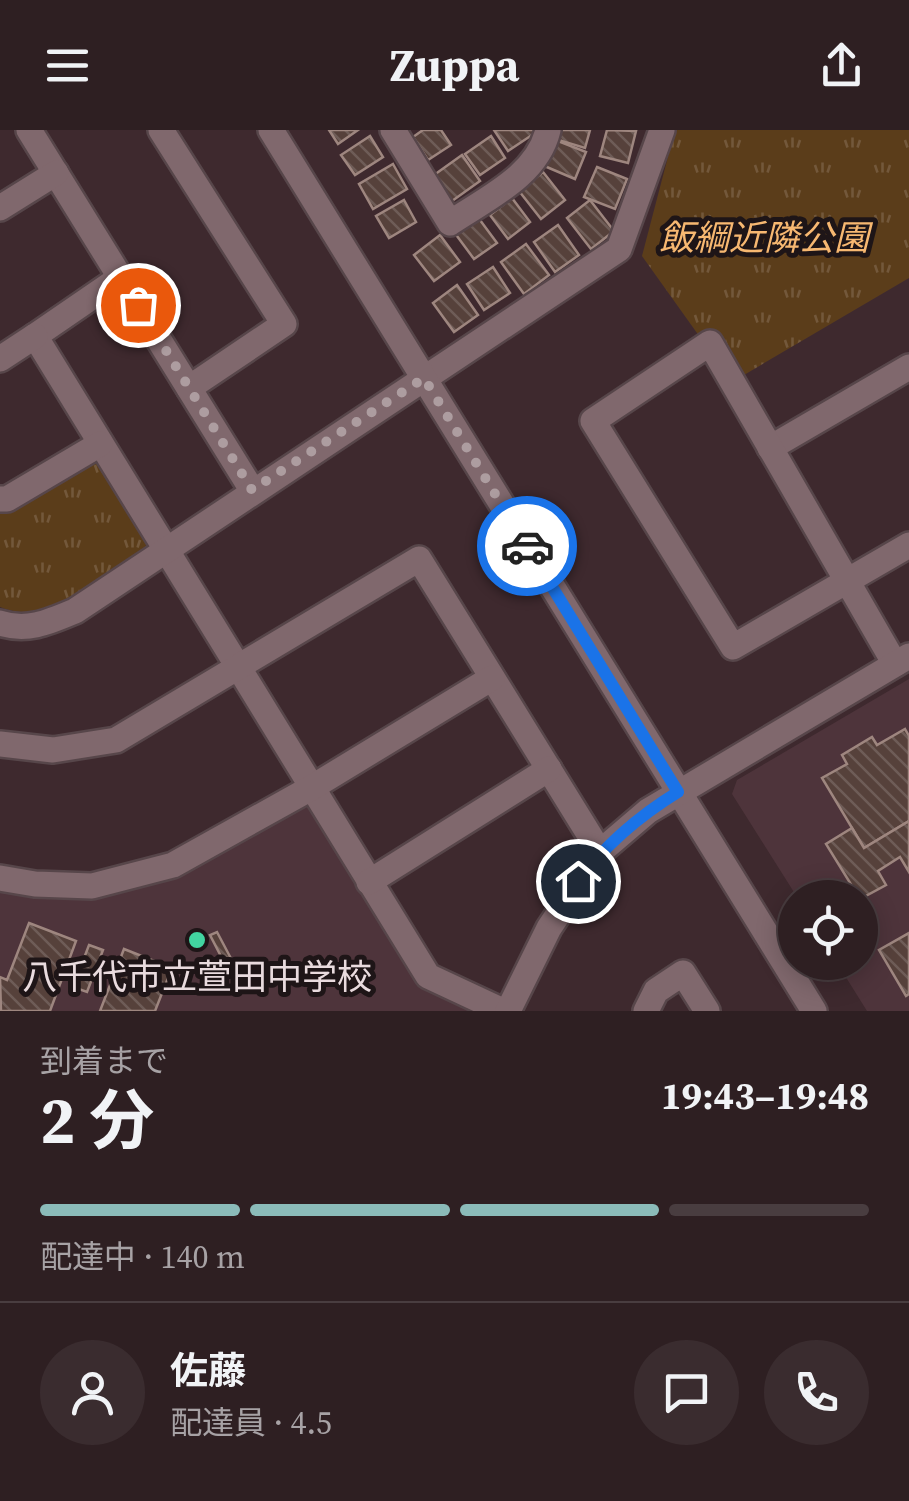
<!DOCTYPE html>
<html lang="ja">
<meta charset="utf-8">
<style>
body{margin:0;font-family:"Source Serif 4","Noto Sans JP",serif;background:#3a2c2f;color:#f1f3f6;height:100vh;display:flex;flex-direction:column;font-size:38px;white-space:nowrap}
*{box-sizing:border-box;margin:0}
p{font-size:32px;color:#a7a2a5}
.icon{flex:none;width:55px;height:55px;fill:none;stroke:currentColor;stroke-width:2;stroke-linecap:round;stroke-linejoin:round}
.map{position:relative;height:881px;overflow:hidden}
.panel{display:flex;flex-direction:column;background:#2e1f22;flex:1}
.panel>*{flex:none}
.fabs{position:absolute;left:778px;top:750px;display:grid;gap:20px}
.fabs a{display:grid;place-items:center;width:100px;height:100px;border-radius:50%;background:#2e1f22;box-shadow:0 5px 25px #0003,0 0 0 2px #493d40;font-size:50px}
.pin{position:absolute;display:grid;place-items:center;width:85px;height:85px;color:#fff;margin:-42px;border:5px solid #fff;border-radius:50%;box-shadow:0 2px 10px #0007}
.courier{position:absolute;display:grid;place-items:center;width:100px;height:100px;margin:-50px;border:8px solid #1a73e8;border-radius:50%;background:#fff;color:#222;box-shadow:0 2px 12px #0007}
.overview em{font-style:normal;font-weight:700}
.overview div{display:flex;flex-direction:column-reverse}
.overview{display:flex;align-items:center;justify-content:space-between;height:170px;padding:0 40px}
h1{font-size:65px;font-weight:700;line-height:75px}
.bar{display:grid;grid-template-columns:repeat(4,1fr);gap:15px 10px;align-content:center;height:120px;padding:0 40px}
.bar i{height:12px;border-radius:8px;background:#493d40}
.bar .on{background:#8bbbb9}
.bar p{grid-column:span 4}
.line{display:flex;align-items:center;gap:25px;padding:0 40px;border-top:2px solid #493d40}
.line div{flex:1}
.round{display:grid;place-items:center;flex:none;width:105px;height:105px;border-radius:52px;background:#3a2c2f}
header{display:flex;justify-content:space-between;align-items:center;height:130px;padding:0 40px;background:#2e1f22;font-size:45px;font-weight:700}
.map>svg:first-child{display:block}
.built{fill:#4e343b}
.park{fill:url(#park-tufts)}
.building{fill:url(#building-back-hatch);stroke:#9e867f;stroke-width:2.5}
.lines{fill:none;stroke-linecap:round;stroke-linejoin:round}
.minor-casing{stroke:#57464a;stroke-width:30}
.tertiary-casing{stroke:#57464a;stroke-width:30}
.minor{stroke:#80686d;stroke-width:25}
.tertiary{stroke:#80686d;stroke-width:25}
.done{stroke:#ad9da0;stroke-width:10;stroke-dasharray:0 18}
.route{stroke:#1a73e8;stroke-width:12}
.poi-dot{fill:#42d4a0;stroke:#1e1517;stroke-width:4}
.labels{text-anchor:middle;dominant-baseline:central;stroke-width:10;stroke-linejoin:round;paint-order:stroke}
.park-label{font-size:35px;font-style:italic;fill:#f7b871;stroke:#1e1517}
.poi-label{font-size:35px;fill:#e9dbde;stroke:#1e1517}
</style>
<header><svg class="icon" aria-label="menu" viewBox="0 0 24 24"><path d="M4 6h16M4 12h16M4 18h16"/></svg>Zuppa<svg class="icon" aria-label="share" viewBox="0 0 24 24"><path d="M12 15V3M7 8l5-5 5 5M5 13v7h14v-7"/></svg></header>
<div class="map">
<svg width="909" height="881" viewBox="0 0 909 881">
<defs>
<pattern id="park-tufts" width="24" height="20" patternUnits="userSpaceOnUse" patternTransform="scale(2.5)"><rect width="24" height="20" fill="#5b3d1a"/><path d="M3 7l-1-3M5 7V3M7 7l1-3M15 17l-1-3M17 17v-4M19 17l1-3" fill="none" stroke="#73583b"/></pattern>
<pattern id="building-back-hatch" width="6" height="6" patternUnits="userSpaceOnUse" patternTransform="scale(2.5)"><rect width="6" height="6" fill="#56413b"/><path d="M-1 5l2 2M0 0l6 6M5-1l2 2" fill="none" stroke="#6e5c57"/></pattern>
</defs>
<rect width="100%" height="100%" fill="#3e292e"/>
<g class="built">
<path d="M909,549V881H867L837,833L860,832V768L797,767L732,664L737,650Z"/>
<path d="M302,674L312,677L422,855L477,881H0V759L60,766Z"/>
</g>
<g class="park">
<path d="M675,0H909V148L732,252L642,126Z"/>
<path d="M94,326L148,415C108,443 52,499 0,477V379Z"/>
</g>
<g class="building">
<path d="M329,0H358L338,14Z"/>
<path d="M423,0H441L451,15L428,30L413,7Z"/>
<path d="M494,0H533L535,3L508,21Z"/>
<path d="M558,0H590L585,18L555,9Z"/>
<path d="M607,0L636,1L628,33L600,26Z"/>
<path d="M370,6L383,27L355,45L341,25Z"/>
<path d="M491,6L505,28L480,45L465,24Z"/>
<path d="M553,9L586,22L575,49L542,35Z"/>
<path d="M462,25L480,51L452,71L434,45Z"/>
<path d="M393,34L407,59L373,79L359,54Z"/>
<path d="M597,37L627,49L615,79L584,67Z"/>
<path d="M543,42L565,70L541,89L519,61Z"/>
<path d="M512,68L530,92L508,109L490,85Z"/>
<path d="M404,70L416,92L389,108L376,86Z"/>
<path d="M590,70L614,101L591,119L567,88Z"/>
<path d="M477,86L497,113L474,129L454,102Z"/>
<path d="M558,95L579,125L555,142L534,112Z"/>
<path d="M440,105L460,132L434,151L414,125Z"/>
<path d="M526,114L549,145L524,164L501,132Z"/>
<path d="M493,137L510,163L484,180L467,154Z"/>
<path d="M457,155L478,185L454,202L433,173Z"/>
<path d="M905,599L909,606V691L864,718L822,648L847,634L842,625L872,607L877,615Z"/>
<path d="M909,691V742L900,727L878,741L886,755L860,769L826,714L852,698L864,718Z"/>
<path d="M29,793L76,811L50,881H1L0,847L7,850Z"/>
<path d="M217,802L246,857L239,861L210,805Z"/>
<path d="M909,803V864L906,866L879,820Z"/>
<path d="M89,815L103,820L87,862L73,857Z"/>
<path d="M124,819L172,838L155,881H100Z"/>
</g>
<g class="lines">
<g class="minor-casing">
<g id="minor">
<path d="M29,0L252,360"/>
<path d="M161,0L284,194L189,258"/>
<path d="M393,0L450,93C487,68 537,46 548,0"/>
<path d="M0,78L56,43"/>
<path d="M121,147L35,206L428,846L503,881"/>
<path d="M0,229L35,206"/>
<path d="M770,318L909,237"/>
<path d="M0,369H7L100,314"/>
<path d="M0,493C27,502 49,492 75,481L619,119L662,0"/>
<path d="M895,534L710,213L593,291L733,517L909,415"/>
<path d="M0,614L53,620L116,610L419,429L600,722"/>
<path d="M0,748L35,754L92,756L173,735L311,658L492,548"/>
<path d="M369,752L549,639"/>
<path d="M646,881L656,861L683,843L707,881"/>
</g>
</g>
<g class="tertiary-casing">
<g id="tertiary">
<path d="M271,0L814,881"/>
<path d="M508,881L549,798L600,722L648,681L909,526"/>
</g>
</g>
<use href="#minor" class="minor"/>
<use href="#tertiary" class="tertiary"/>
</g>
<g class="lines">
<path class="done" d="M138,175L252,360L424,248L527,416"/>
<path class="route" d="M527,416L678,662C639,686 606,714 578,751"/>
</g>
<circle class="poi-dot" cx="197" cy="810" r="10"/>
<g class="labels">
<g class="park-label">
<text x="764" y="108">飯綱近隣公園</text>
</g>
<g class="poi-label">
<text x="197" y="847">八千代市立萱田中学校</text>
</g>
</g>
</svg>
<div class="fabs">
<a><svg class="icon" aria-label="locate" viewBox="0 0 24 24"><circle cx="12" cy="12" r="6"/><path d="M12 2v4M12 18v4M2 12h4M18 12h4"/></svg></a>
</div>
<div class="pin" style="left:138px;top:175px;background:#ea580c"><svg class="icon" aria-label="bag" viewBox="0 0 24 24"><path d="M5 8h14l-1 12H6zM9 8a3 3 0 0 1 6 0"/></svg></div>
<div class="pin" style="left:578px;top:751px;background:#1f2937"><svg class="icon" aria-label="home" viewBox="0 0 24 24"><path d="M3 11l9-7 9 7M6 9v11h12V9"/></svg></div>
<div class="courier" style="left:527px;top:416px"><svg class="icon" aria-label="car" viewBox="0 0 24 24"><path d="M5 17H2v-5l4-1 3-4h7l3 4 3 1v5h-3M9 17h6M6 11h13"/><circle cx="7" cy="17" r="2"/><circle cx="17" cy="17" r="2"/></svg></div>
</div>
<section class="panel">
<div class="overview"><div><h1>2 分</h1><p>到着まで</p></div><em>19:43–19:48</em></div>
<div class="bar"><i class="on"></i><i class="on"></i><i class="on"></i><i></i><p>配達中 · 140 m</p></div>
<div class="line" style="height:180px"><a class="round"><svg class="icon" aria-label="person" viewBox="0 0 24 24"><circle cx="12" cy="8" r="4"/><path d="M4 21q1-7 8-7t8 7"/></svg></a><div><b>佐藤</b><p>配達員 · 4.5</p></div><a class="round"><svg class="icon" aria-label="chat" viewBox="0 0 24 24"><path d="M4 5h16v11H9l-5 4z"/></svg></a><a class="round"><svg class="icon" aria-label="phone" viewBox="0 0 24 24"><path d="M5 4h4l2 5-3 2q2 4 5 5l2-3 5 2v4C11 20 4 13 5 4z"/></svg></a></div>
</section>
